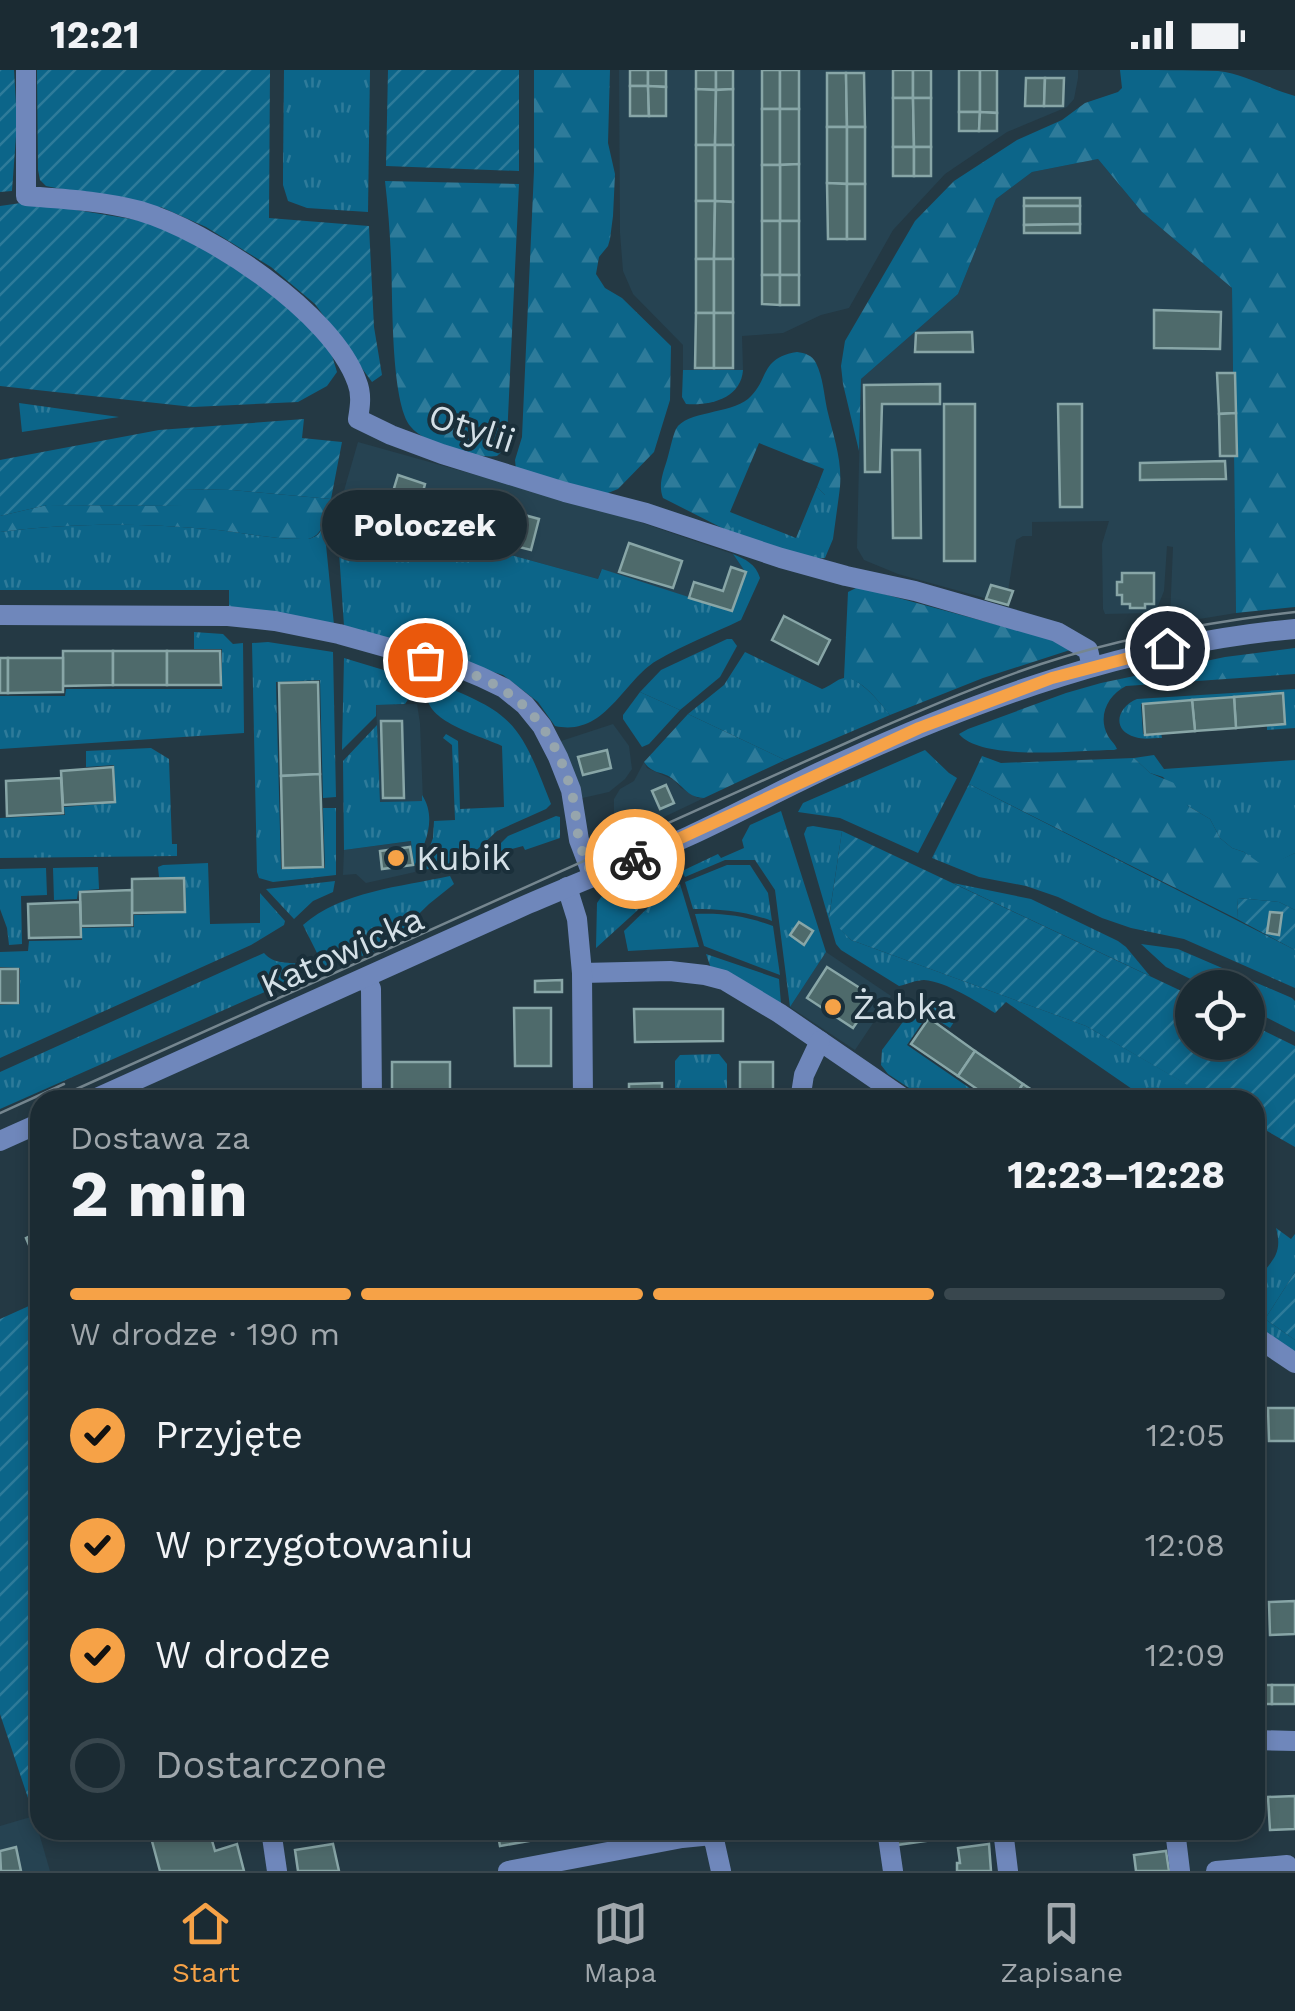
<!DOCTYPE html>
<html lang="pl">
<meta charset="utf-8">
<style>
body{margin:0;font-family:"Work Sans",sans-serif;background:#24333b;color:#f1f3f6;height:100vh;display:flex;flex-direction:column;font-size:38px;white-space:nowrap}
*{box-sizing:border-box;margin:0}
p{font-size:32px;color:#a0a7ac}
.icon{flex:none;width:55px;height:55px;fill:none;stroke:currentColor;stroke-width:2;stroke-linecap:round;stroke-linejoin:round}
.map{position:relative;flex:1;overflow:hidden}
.side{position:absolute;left:30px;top:1020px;width:1235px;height:750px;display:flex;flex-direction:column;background:#1b2b33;border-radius:30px;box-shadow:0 5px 15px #0003,0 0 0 2px #39474e}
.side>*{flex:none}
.controls{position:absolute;left:1175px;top:900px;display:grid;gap:20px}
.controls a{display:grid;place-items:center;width:90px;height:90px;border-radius:50%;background:#1b2b33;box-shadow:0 5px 15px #0003,0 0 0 2px #39474e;font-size:50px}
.pin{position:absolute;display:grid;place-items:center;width:85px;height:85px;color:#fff;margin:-42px;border:5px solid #fff;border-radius:50%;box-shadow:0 2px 10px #0007}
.courier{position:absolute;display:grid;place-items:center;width:100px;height:100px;margin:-50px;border:8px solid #f6a247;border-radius:50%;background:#fff;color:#222;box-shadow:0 2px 12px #0007}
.bubble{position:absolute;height:70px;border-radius:35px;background:#1b2b33;box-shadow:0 5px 15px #0003,0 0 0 2px #39474e;font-size:32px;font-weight:700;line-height:70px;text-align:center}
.overview em{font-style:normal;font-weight:700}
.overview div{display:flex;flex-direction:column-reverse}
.overview{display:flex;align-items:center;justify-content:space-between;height:170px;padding:0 40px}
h1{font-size:65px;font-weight:700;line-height:75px}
.bar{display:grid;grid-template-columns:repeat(4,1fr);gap:15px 10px;align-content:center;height:120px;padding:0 40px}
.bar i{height:12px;border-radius:8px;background:#39474e}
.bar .current{background:#f6a247}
.bar p{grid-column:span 4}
ol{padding:0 40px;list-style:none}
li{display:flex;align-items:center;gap:30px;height:110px}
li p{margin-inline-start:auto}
li .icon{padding:10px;border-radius:50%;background:#f6a247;color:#111;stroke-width:4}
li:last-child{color:#a0a7ac}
li i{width:55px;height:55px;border:5px solid #39474e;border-radius:50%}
.status{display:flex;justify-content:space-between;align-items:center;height:70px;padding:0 50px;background:#1b2b33;direction:ltr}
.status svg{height:28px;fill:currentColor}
.menu{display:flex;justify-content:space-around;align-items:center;height:140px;border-top:2px solid #39474e;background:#1b2b33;font-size:28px;color:#a0a7ac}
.menu a{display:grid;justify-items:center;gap:5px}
.menu .current{color:#f6a247}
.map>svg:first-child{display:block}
.built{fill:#264352}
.grass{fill:url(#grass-tufts)}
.forest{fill:url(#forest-firs)}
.garden{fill:url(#garden-furrows)}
.building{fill:#4e6a6b;stroke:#88a6a7;stroke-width:2.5}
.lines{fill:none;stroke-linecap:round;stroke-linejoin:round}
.minor{stroke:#6f87bb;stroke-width:20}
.tertiary{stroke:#6f87bb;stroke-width:20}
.tram{stroke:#75868f;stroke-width:2.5}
.done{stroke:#96a5ad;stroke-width:10;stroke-dasharray:0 18}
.route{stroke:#f6a247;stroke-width:12}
.poi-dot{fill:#f6a247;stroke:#1a2f3a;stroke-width:4}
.labels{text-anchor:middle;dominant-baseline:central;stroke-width:8;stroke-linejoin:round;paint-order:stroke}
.street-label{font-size:35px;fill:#d3dfe6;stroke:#1a2f3a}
.poi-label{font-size:35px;fill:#d3dfe6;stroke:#1a2f3a;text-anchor:start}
</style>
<div class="status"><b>12:21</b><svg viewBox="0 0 49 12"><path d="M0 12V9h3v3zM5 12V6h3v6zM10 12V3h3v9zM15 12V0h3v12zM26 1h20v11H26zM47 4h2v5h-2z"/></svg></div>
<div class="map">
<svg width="1295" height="1801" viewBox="0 0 1295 1801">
<defs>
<pattern id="grass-tufts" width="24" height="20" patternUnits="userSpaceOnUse" patternTransform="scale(2.5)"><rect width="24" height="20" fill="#0c6589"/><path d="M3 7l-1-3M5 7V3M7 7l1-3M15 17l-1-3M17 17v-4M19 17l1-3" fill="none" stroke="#2e7b9a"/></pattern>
<pattern id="forest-firs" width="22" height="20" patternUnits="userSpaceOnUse" patternTransform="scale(2.5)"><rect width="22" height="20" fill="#0c6589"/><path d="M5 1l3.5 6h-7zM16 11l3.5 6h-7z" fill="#2e7b9a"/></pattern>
<pattern id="garden-furrows" width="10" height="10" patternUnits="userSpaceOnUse" patternTransform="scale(2.5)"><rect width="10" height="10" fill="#0c6589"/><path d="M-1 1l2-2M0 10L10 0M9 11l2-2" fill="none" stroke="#2e7b9a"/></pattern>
</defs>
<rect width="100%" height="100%" fill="#243944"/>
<g class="built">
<path d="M619,0H1078V8L1074,29L1067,37L1007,62L945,104L893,160L849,238L821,245L783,263L742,266L743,300H683V275L633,224L623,201L620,163Z"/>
<path d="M1098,89L1142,142L1232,218L1236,543L1175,553L1170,548L1173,477L1167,476L1164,521L1156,541L1151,543L1105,544L1103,539L1102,474L1109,451L1032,452V466H1023L1016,470L1006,534L898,504L864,490L857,478L861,309L958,224L996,129L1032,102Z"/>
<path d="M358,372L619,445L733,484L744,500L732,541L601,500L598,509L339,438Z"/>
<path d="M417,634L420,653L423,731L380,732L376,635Z"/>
<path d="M613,654L629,676L632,699L625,709L609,722L578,729L558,672Z"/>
<path d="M644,692L647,698L674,710L681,718L698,728H704L624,766L618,758L614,744V729L620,719L634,711Z"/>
<path d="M412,771L415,802L366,813L356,804L343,805L344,780Z"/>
<path d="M826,882L891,926L855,980L790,937Z"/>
<path d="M34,1746L50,1801H0V1756Z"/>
</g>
<g class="grass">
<path d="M284,0H370L368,142L307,138L288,131L283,115V102Z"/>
<path d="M19,333L119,347L22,362Z"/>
<path d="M817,417L825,425H839L833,469L825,488C797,491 755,471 728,461L730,442L796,468Z"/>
<path d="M339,438L598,509L602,499L732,541L744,500L733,484C745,489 756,494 760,508L741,550C712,564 683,575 656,591C622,612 605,667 555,656L538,632L503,605L344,556L337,452Z"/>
<path d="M323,445L334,555L229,539V520H0V462C70,453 138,453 208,459C241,462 275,470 308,469C322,466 323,458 323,445Z"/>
<path d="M194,562L223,564L233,574L243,573L244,663L0,679V626H65L66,619H222V579H194Z"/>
<path d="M727,569H732L737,576L720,607L680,640L640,622L661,600Z"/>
<path d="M268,572L333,582L336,727L323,728L320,610L276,612L281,799L325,798L323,738H336V805L273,812L259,808L257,802L252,573Z"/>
<path d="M745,582L822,619C829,617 837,609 844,608C858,605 882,635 890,645L785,690L688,644L724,615Z"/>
<path d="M344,588L410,608L412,611L409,628L405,634L376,635V646L342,680Z"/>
<path d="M433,612C515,643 520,654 551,734L546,739L497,761L467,789L421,801L433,768L434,751L455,750L452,675L443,668L446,664L458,671L460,739L504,737L502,676C479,665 407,647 433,612Z"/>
<path d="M1295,619V658L1267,660V656L1284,654L1282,624L1141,634L1143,664L1161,663L1162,668C1153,668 1143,670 1135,667C1111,660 1117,637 1137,629Z"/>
<path d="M377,655L380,732L422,731V725C437,748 426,773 414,796L411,771L344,780L343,691Z"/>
<path d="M151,678L169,689L172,774H177V786L0,788V748L65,745L64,737L116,733L114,695L86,697V681Z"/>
<path d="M925,680L949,703L957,708L918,783L840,748L798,742L803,733Z"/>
<path d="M1154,685L1164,699L1295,690V783L1275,793H1258L1244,782L1232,778L1220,768L1210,749L1188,736L1163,707L1150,703L1134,688Z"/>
<path d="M969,714L1295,880V918L1184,869L1131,858L1102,848L1058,827L1026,816L979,807L932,788Z"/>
<path d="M781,741L826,882L790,937L775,820L755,790H725L685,807L682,801L718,784L721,788L744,778L742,770L750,755Z"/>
<path d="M556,746L560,747V768L525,780L523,776L489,785L508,766Z"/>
<path d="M813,756L842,761L829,847L851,870L1086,956L1214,1030H1148L1006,932L995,943C976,931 947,912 924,910C916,910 908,914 899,916L841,880L836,874L804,764L807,757Z"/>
<path d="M208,793L210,854L260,853V823L285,851L284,855L251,875L0,988V935L20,934V898L0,897V882L28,881L29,871L82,870V858L134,857V845L186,843L185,807H159L158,797L163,795Z"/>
<path d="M727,795H750L768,823L772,851C745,841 721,839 693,839L685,812Z"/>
<path d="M98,797L99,819L78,821L77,829L54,830L53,798Z"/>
<path d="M46,798L47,825L21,826L22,874L9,875L7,858L0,839V799Z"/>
<path d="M675,801L677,809L662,818L596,878L597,833L604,823L642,806L662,805Z"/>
<path d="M450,806L454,814L429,834L385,877L352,890L326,896L321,891L303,855C342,821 400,817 450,806Z"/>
<path d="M335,811L333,822L313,831L294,849L266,819Z"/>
<path d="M953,813L1031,829L1118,871L1126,877L1150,906Z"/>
<path d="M680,814L699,877L628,881L624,861L664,822Z"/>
<path d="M695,844C725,843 745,846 773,856L780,905L704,876Z"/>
<path d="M1141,874L1178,879L1292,928L1295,931V962L1248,938V918L1207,917L1166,897Z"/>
<path d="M264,883C274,895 289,892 303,894L310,902L0,1039V1002Z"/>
<path d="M706,884L779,909L781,934L713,904Z"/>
<path d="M920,929L938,931L958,946L950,958L928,944L907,975L987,1030H927L888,1004L881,995L882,980Z"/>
<path d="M719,984L727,994V1030H675V991L680,985Z"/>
<path d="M1276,1158L1291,1169L1295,1164V1202L1265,1249L1295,1270V1282L1255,1254C1255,1244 1253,1230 1255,1220C1260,1194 1286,1193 1276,1158Z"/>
</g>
<g class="forest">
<path d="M534,0H610L608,73L615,104L613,146L610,169L608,176L599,187L596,204L605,218L622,228L671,276L670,330L654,382L618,419L608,423H596L516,400L515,390L522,367L534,101Z"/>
<path d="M1120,0C1152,0 1187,0 1218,1C1245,4 1269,19 1295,26V537L1236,543L1232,218L1142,142L1098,89L1032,102L996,129L958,224L861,309L859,381L843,314L841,296L845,271L915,151L954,111L1017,70L1062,50L1085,33L1118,22L1122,18Z"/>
<path d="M385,111L519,114L507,368L504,379L497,386C476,389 425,374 411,357C390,333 393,224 391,189C390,163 388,137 385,111Z"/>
<path d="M797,282C805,283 812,285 816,293C823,307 824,325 827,339C834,369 844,394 839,425H825L817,417L824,399L759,373L730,442L733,456L728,461L663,428C658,415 663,403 667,390C670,380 672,368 676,359C686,341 730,344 748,329C770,310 759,288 797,282Z"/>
<path d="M683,300H743C741,328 711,336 686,334L682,327Z"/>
<path d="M182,419L232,420L331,429C324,444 326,465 308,469C275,470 241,462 208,459C138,453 70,453 0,462V446L47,435L182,436Z"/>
<path d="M858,517L1057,571L1070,580L983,608L890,645C878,631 863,609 844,608L848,522Z"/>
<path d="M1295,578V604L1126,616C1108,625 1097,646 1108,666C1111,671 1115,674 1117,679L1114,680C1077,680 983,692 959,664L968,659L1066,623L1101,613L1225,587Z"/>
<path d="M640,622L680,640L649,674L642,677L623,649V645Z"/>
<path d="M688,644L785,690L704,728C688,727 686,719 674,710C663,700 654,706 644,692Z"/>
<path d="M982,686L1001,693L1134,688L1150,703L1174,713L1188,736L1210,749L1220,768L1232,778L1244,782L1258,792L1265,793L1275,792L1295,783V840L1279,832L1238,828L1237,849L969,714Z"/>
</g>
<g class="garden">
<path d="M0,0H14L17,52L12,121L0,122Z"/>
<path d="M37,0H270L269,148L369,156L374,257L382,305L372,312L315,234L271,197L206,157L161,137L155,138L46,116L40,110L38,100Z"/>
<path d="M388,0H519V101L386,96Z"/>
<path d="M28,132L143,151L200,174L302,242L330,279L337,302L327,316L298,332L193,337L0,316V136Z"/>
<path d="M304,349L302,368L342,372L331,429L232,420L183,419V436L47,435L0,446V390L159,360Z"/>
<path d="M842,761L1192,926V972H1248V953L1295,976V1077L1255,1054V1030H1213L1086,956L851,870L829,848Z"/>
<path d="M1238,828L1279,832L1295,840V880L1237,849Z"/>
<path d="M1295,1202V1270L1265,1249Z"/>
<path d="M40,1231V1744L34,1746L0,1644V1249Z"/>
</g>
<g class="building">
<rect x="630" y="0" width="18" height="16"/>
<path d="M648,0H666V17L648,16Z"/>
<path d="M696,0H716V20L696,19Z"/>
<path d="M716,0H733V19L716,20Z"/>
<rect x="762" y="0" width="18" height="39"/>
<rect x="780" y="0" width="19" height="39"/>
<rect x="893" y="0" width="20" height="28"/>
<rect x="913" y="0" width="18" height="28"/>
<rect x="959" y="0" width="21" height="42"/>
<path d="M980,0H997V43L980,42Z"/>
<path d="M827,3H846L847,57H827Z"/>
<path d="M846,3H864L865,57H847Z"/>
<path d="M1026,8H1045L1044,36H1025Z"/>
<path d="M1045,8H1064L1063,36H1044Z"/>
<path d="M630,16H648L649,46H630Z"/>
<path d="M648,16L666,17V46H649Z"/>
<path d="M696,19L716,20L715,75H696Z"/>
<path d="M733,19V75H715L716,20Z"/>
<path d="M893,28H913L914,77H893Z"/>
<path d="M913,28H931V77H914Z"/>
<rect x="762" y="39" width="18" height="56"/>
<path d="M780,39H799V94L780,95Z"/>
<path d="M959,42H980L979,61H959Z"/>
<path d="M980,42L997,43V61H979Z"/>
<path d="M827,57H847V114L827,113Z"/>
<rect x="847" y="57" width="18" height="57"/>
<rect x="696" y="75" width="19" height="56"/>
<path d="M715,75H733V132L715,131Z"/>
<rect x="893" y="77" width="21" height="29"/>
<rect x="914" y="77" width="17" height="29"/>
<path d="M799,94V151H780V95Z"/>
<rect x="762" y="95" width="18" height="56"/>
<path d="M827,113L847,114V169H828Z"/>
<rect x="847" y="114" width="18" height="55"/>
<rect x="1024" y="128" width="56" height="8"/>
<path d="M696,131H715L714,189H696Z"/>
<path d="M715,131L733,132V189H714Z"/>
<path d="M1024,136H1080V154L1024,155Z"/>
<rect x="762" y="151" width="18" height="54"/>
<rect x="780" y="151" width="19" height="54"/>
<path d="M1080,154V163H1024V155Z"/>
<rect x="696" y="189" width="18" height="54"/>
<rect x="714" y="189" width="19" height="54"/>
<path d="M762,205H780V235L762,234Z"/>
<rect x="780" y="205" width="19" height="30"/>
<path d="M1154,240L1221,242L1220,279L1154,278Z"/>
<path d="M696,243H714V298H695Z"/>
<rect x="714" y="243" width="19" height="55"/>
<path d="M972,262L973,282H915L916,263Z"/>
<path d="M1217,303H1235L1236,343L1219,344Z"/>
<path d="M940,314V334H882L880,402H865L864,315Z"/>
<rect x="944" y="334" width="31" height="157"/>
<path d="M1058,334H1082V437H1060Z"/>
<path d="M1236,343L1237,386H1220L1219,344Z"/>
<path d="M892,380H920L921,468H893Z"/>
<path d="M1225,391L1226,409L1140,410V393Z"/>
<path d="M398,405L425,414L420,433L392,425Z"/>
<path d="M491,436L539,449L531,480L483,468Z"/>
<path d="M629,473L682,491L673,518L619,502Z"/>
<path d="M731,497L746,502L732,541L689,528L694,512L723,521Z"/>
<path d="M1122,503H1154V534H1145V538H1130V534H1122V525H1117V512H1122Z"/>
<path d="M991,515L1013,521L1008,535L986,529Z"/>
<path d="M784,546L830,570L818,594L772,570Z"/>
<path d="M63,581H113V615L63,616Z"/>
<rect x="113" y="581" width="54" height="34"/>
<path d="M167,581H220L221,615H167Z"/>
<rect x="0" y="588" width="8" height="35"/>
<path d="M8,588H63V622L8,623Z"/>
<path d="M318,612L320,704L281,706L279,613Z"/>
<path d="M1283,623L1285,654L1236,658L1234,627Z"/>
<path d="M1234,627L1236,658L1195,661L1192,630Z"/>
<path d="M1192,630L1195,661L1145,665L1143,634Z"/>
<path d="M381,651H402L404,728H383Z"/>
<path d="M607,680L611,698L583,705L578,687Z"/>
<path d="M113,697L115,732L63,735L61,701Z"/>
<path d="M320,704L323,797L283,798L281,706Z"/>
<path d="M61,708L63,743L7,746L6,711Z"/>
<path d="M666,715L674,733L660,739L652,721Z"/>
<path d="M410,777L413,795L382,799L380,781Z"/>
<path d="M184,808L185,842L132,843V809Z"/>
<path d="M132,820V855L81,856L80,822Z"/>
<path d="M80,832L81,867L29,868L28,834Z"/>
<path d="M1270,842L1282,843L1279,865L1267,863Z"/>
<path d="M799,852L813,861L804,875L790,865Z"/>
<path d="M827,897L874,927L853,958L807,928Z"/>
<rect x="0" y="899" width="18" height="34"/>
<path d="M562,910V922H535V911Z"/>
<path d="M514,938H551V996H515Z"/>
<path d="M634,939H723V971L635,972Z"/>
<path d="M929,948L975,981L958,1006L911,974Z"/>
<path d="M975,981L1023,1014L1012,1030H993L958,1006Z"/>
<rect x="392" y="992" width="58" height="36"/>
<rect x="740" y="992" width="33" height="38"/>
<path d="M662,1013V1030H629V1014Z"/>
<path d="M1023,1014L1047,1030H1012Z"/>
<path d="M40,1161V1195L38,1196L26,1168Z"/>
<path d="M1268,1338H1295V1371H1269Z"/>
<path d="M1295,1531V1564L1270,1565L1269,1532Z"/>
<rect x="1255" y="1615" width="17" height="19"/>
<rect x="1272" y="1615" width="23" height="19"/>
<path d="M1295,1726V1759L1270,1760L1268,1727Z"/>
<path d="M149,1760H209L215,1781L237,1774L244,1801H160Z"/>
<path d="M497,1760H527L529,1771L500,1776Z"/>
<path d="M895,1760H931L933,1770L897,1775Z"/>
<path d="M1205,1760H1248L1249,1764L1206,1770Z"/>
<path d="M333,1774L339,1801H298L295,1780Z"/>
<path d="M989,1774L991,1801H957V1793H960L958,1778Z"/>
<path d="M16,1777L21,1801H1L0,1781Z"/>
<path d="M1166,1781L1169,1801H1136L1134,1785Z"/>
</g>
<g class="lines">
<g class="minor">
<path d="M26,0V126C64,129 103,131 140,141C208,161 332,242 357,312C362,324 360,337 358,349L391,365L442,384L565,422L646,443L781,488L846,506L915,521L1057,562L1088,580L1092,597"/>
<path d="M0,545L228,546L275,551L339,564L457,597L481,607L504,618L525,635L542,656L558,687L571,720L579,770L593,807"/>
<path d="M582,903L670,901L705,905L724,910L779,943L906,1030"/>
<path d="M366,908L371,919L372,1030"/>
<path d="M800,1030L804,1005L820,971"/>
<path d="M1255,1266L1295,1293"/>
<path d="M1255,1670L1295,1671"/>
<path d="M271,1760L277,1801"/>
<path d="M887,1760L893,1801"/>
<path d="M1003,1760L1008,1801"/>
<path d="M1175,1760L1180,1801"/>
<path d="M508,1801L682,1768L712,1765L729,1760"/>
<path d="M1216,1801L1287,1795"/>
</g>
<g class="tertiary">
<path d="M567,817L577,849L582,903L583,1030"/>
<path d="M92,1030C237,965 382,899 528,834C581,811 636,790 689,766C739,743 788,716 839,693C984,627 1135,573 1295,559"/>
<path d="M0,1071L40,1053"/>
<path d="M709,1760L715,1774L721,1801"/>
</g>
<g class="tram">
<path d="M52,1030L864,665C922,640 981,614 1041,594C1124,567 1209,552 1295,542"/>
<path d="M0,1043L64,1014"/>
</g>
</g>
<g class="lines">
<path class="done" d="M425,590C505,608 550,641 572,724C576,739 576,755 579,770C582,783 588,795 593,807L635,789"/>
<path class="route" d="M635,789L919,658L1052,608L1167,578"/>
</g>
<g class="poi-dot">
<circle cx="396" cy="788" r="10"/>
<circle cx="833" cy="937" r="10"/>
</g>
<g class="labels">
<g class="street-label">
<text transform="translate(472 358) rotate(18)">Otylii</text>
<text transform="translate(342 882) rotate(-24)">Katowicka</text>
</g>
<g class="poi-label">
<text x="416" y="788">Kubik</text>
<text x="853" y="937">Żabka</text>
</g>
</g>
</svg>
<div class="controls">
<a><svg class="icon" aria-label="locate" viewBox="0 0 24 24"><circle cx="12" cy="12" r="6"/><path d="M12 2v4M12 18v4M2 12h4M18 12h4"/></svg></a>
</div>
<div class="pin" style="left:425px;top:590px;background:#ea580c"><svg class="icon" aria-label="bag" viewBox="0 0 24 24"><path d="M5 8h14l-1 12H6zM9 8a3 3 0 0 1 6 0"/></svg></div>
<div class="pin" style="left:1167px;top:578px;background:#1f2937"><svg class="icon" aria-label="home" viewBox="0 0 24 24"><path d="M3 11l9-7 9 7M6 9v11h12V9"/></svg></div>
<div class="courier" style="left:635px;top:789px"><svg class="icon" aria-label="bike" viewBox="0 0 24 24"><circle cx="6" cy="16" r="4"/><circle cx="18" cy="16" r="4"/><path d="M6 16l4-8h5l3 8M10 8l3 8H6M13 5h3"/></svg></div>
<div class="bubble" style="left:322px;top:420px;width:205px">Poloczek</div>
<section class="side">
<div class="overview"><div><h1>2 min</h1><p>Dostawa za</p></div><em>12:23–12:28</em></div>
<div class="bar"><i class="current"></i><i class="current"></i><i class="current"></i><i></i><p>W drodze · 190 m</p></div>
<ol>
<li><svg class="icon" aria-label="check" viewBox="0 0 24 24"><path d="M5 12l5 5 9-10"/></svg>Przyjęte<p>12:05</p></li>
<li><svg class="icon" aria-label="check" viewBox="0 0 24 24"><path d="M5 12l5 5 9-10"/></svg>W przygotowaniu<p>12:08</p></li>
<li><svg class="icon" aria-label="check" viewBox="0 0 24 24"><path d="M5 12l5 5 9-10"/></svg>W drodze<p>12:09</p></li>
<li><i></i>Dostarczone</li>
</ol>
</section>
</div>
<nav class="menu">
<a class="current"><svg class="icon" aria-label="home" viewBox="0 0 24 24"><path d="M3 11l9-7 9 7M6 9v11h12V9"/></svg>Start</a>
<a><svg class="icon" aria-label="map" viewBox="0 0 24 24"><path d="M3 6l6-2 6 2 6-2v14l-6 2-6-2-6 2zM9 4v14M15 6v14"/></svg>Mapa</a>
<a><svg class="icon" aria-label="saved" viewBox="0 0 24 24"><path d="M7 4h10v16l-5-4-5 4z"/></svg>Zapisane</a>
</nav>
